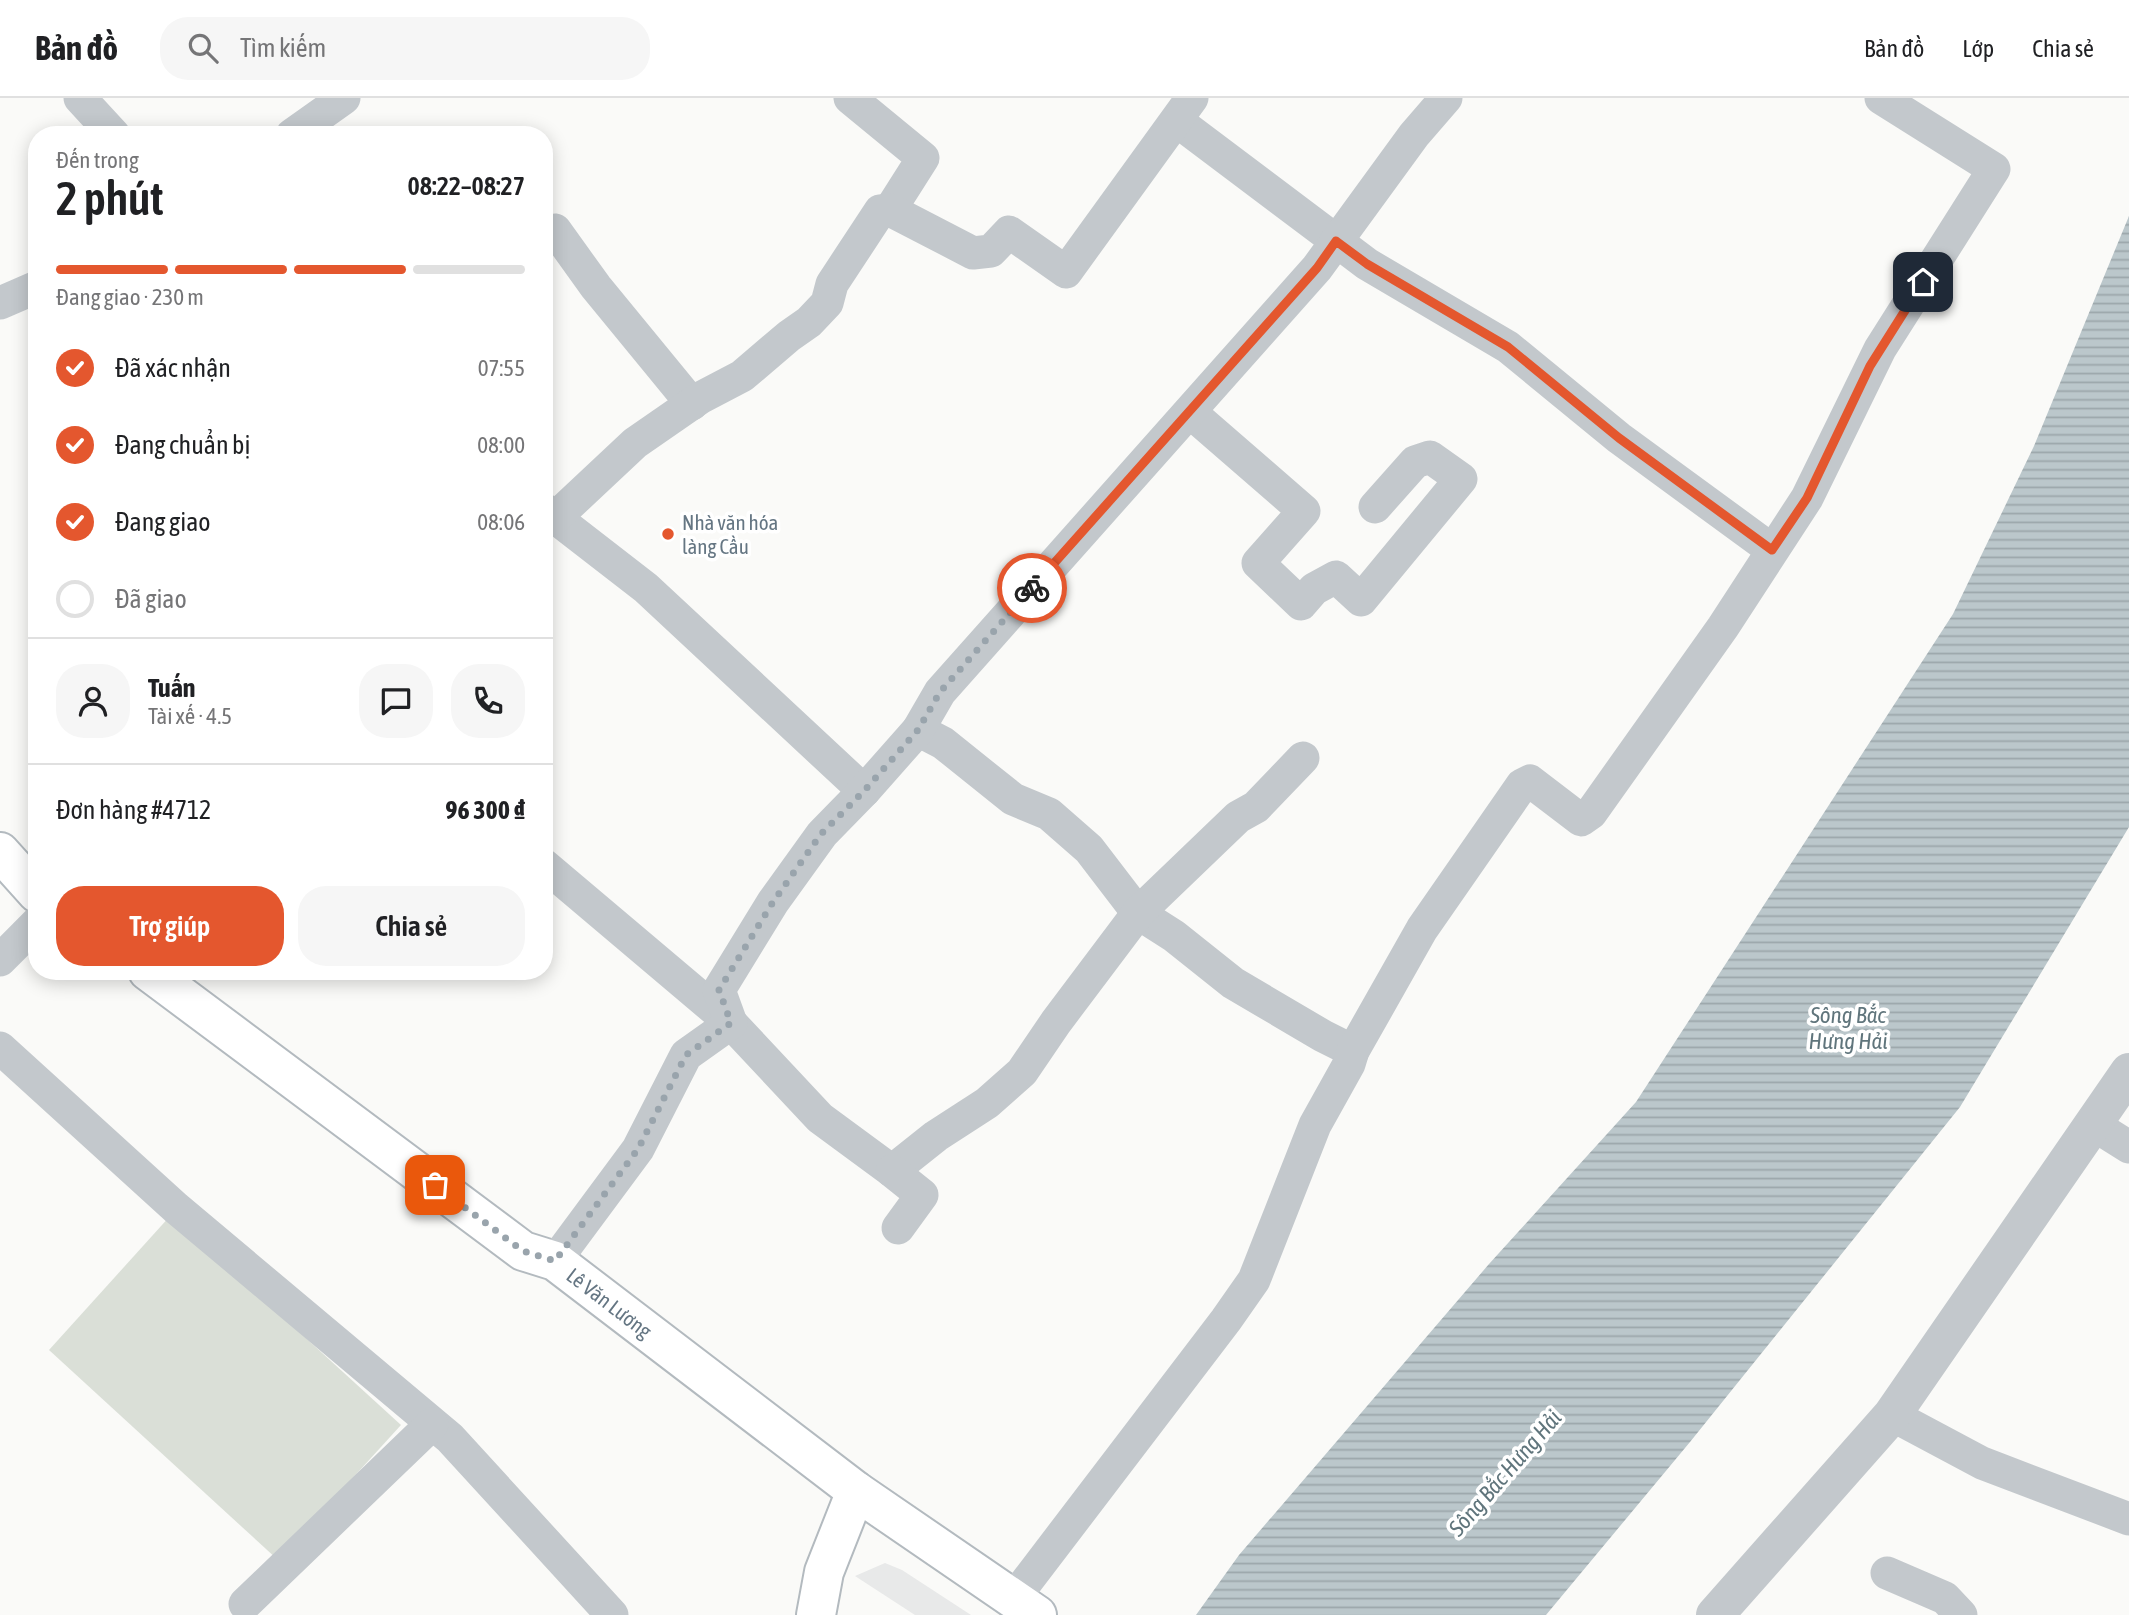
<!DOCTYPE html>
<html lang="vi">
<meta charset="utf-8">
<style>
body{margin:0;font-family:"Asap Condensed",sans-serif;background:#f6f6f6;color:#202124;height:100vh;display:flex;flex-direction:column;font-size:26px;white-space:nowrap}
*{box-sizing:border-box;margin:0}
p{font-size:23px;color:#757577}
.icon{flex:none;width:38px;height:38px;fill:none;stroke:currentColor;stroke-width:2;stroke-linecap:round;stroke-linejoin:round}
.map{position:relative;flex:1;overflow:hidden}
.details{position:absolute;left:28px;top:28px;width:525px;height:854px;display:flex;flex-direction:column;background:#fff;border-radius:28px;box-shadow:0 4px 18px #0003}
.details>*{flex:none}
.pin{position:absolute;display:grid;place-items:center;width:60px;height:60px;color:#fff;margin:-30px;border-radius:14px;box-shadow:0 4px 10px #0006}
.courier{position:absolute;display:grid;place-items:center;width:70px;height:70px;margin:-35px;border:5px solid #e4572e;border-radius:50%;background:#fff;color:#222;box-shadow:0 2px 9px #0007}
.head em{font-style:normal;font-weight:600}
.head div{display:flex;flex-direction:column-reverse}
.head{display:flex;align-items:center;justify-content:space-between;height:119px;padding:0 28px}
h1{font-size:46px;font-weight:600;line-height:52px}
.bar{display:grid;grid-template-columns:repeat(4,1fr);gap:10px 7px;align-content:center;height:84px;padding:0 28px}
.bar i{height:9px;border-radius:5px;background:#e0e0e0}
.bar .current{background:#e4572e}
.bar p{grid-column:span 4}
.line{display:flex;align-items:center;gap:18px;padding:0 28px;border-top:2px solid #e0e0e0}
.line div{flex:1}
.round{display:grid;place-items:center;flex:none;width:74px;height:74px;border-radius:28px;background:#f6f6f6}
ol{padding:0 28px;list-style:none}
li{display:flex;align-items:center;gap:21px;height:77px}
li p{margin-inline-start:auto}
li .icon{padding:7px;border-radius:50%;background:#e4572e;color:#fff;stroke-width:4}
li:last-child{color:#757577}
li i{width:38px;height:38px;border:4px solid #e0e0e0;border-radius:50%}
.primary-button{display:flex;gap:14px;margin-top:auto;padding:14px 28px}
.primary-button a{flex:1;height:80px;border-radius:28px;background:#e4572e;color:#fff;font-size:28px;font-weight:600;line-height:80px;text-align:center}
.primary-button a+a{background:#f6f6f6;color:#202124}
header{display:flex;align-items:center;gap:42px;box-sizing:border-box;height:98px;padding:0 35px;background:#fff;border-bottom:2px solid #e0e0e0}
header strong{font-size:33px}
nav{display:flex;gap:38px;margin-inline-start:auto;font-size:24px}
.search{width:490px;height:63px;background:#f6f6f6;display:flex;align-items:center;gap:18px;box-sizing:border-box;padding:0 24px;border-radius:28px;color:#757577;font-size:26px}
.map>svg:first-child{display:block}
.built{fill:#e8e9e9}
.pitch{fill:#dadfd7}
.water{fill:url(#water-rules)}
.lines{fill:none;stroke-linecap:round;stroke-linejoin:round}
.secondary-casing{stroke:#b3babf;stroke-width:42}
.minor{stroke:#c3c8cc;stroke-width:33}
.tertiary{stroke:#c3c8cc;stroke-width:38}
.secondary{stroke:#fff;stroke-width:38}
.done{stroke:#99a4ac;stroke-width:7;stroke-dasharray:0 12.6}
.route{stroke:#e4572e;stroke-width:9}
.poi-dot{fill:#e4572e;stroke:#fff;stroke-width:2.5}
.labels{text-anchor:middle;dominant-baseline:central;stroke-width:7;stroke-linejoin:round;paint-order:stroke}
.poi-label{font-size:21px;fill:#657683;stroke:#fff;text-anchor:start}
.street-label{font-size:21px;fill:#657683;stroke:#fff}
.water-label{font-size:23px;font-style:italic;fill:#60757c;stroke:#fff}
</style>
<header>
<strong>Bản đồ</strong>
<div class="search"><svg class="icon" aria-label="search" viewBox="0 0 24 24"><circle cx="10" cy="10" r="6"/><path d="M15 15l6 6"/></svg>Tìm kiếm</div>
<nav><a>Bản đồ</a><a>Lớp</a><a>Chia sẻ</a></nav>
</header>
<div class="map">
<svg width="2129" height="1517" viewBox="0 0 2129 1517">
<defs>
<pattern id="water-rules" width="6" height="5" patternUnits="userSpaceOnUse" patternTransform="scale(1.75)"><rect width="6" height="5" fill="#bbc7cb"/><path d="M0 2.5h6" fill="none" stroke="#9ca6aa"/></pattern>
</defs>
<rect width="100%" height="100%" fill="#fafaf8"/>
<path class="built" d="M885,1465L902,1472L971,1517H915L855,1478Z"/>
<path class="pitch" d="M171,1117L401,1327L278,1462L49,1252Z"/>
<path class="water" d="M2129,118V729L1960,1009L1690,1344L1546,1517H1196L1239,1457L1489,1166L1636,1004L1953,516L2034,348Z"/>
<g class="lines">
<g class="secondary-casing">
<g id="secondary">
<path d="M0,754L37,795"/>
<path id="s1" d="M148,873L523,1153L555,1163L856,1393L1037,1517"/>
<path d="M816,1517L824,1474L856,1393"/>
</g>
</g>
<g class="minor">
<path d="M80,0L114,37"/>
<path d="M850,0L923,60L890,112"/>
<path d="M1177,23L1367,166L1508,249L1619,340L1772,452"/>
<path d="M292,37L344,0"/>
<path d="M544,141L555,132L596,189L692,306"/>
<path d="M0,205L37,189"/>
<path d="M1190,314L1304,413L1258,465L1301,506L1314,491L1336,479L1361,502L1461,381L1430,359L1415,364L1375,409"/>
<path d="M544,411L646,490L864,693"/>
<path d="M555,420L635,345L700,300L742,278L789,238L809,224L827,205L832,186L880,113L890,112L973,155L991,153L1009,134L1066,174L1192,0"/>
<path d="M918,632L943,645L1013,701L1049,716L1089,751L1138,815L1174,838L1233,885L1323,938L1353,953"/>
<path d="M544,767L731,925L820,1020L892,1073L936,1038L987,1005L1022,974L1056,924L1138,815L1238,719L1256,709L1303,660"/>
<path d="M0,862L37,825"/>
<path d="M0,950L176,1110L450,1340L612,1517"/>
<path d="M2094,1027L2129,1049"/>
<path d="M892,1073L922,1097L898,1130"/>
<path d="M555,1163L638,1051L686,957L731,925L719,892L773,804L822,736L864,693L918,632L940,594L1317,170L1414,37L1446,0"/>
<path d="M1892,1317L1982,1365L2129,1421"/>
<path d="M1887,1475L1945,1500L1961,1517"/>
<path d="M1014,1500L1226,1222L1254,1182L1315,1027L1349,966L1353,953L1422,831L1522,687L1530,683L1581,722L1591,715L1723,529L1807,400L1880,251L1994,71L1881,0"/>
<path d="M245,1506L432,1326"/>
</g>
<path class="tertiary" d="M1715,1517L1892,1317L2129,974"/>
<use href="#secondary" class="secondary"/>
</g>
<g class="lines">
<path class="done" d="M435,1087L523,1153L555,1163L638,1051L686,957L731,925L719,892L773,804L821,736L864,693L918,632L940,594L1032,490"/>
<path class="route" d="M1032,490L1317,170L1336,143L1367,166L1508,249L1619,340L1772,452L1807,400L1870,268L1923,184"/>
</g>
<circle class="poi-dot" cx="668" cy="436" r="7"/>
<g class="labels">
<g class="poi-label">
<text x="682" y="424">Nhà văn hóa<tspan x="682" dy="24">làng Cầu</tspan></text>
</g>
<g class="street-label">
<text stroke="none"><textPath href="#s1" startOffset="570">Lê Văn Lương</textPath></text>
</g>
<g class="water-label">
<text x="1848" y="917">Sông Bắc<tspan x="1848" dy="26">Hưng Hải</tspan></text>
<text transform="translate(1505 1375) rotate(-49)">Sông Bắc Hưng Hải</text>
</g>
</g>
</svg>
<div class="pin" style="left:435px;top:1087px;background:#ea580c"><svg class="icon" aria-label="bag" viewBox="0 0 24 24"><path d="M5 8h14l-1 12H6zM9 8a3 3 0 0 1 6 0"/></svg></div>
<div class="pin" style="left:1923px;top:184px;background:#1f2937"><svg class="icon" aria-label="home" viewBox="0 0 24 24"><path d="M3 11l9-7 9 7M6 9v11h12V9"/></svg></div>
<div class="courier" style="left:1032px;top:490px"><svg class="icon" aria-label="bike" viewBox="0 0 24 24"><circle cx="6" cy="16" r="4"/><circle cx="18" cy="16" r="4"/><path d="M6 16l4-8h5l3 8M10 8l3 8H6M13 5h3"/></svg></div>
<section class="details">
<div class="head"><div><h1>2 phút</h1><p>Đến trong</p></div><em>08:22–08:27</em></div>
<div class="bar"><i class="current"></i><i class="current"></i><i class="current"></i><i></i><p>Đang giao · 230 m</p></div>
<ol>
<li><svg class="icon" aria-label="check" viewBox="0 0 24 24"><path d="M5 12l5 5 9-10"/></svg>Đã xác nhận<p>07:55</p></li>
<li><svg class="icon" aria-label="check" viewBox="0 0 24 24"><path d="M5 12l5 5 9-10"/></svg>Đang chuẩn bị<p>08:00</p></li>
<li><svg class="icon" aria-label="check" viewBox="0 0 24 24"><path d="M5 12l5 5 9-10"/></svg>Đang giao<p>08:06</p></li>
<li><i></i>Đã giao</li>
</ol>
<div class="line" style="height:126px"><a class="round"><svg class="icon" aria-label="person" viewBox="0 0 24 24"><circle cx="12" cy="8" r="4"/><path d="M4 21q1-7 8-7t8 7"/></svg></a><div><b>Tuấn</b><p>Tài xế · 4.5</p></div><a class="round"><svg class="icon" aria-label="chat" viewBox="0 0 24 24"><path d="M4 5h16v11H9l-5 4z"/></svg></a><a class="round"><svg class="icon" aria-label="phone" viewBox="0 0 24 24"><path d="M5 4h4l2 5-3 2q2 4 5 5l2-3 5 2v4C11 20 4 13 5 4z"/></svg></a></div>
<div class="line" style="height:91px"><div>Đơn hàng #4712</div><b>96 300 ₫</b></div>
<div class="primary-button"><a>Trợ giúp</a><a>Chia sẻ</a></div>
</section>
</div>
